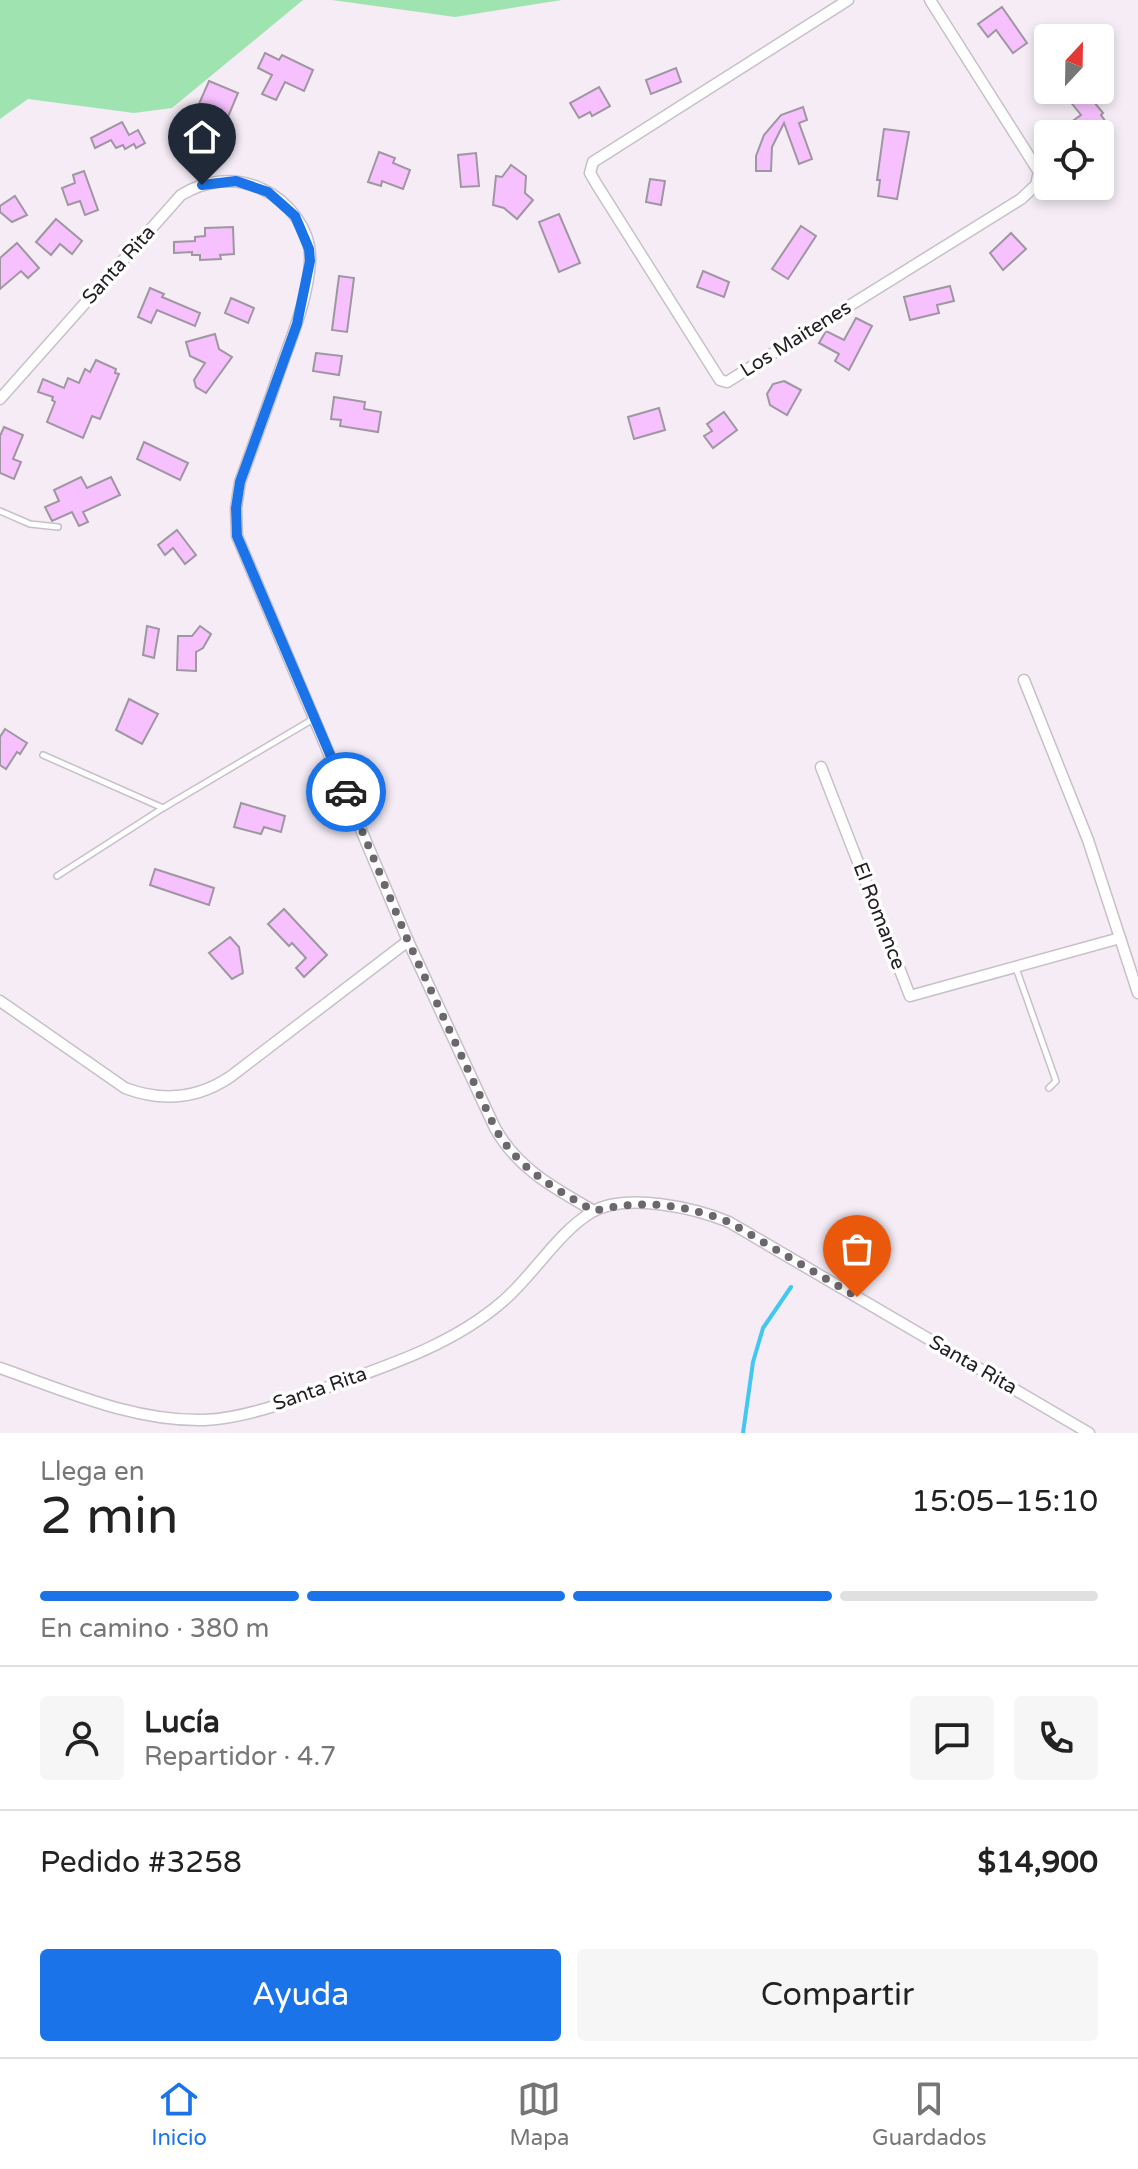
<!DOCTYPE html>
<html lang="es">
<meta charset="utf-8">
<style>
body{margin:0;font-family:"Varela Round",sans-serif;background:#f6f6f6;color:#222;height:100vh;display:flex;flex-direction:column;font-size:30px;white-space:nowrap}
*{box-sizing:border-box;margin:0}
p{font-size:26px;color:#767676}
.icon{flex:none;width:44px;height:44px;fill:none;stroke:currentColor;stroke-width:2;stroke-linecap:round;stroke-linejoin:round}
.map{position:relative;height:1433px;overflow:hidden}
.details{display:flex;flex-direction:column;background:#fff;flex:1}
.details>*{flex:none}
.needle{width:52px;rotate:22deg}
.buttons{position:absolute;left:1034px;top:24px;display:grid;gap:16px}
.buttons a{display:grid;place-items:center;width:80px;height:80px;border-radius:8px;background:#fff;box-shadow:0 4px 12px #0003;font-size:40px}
.pin{position:absolute;display:grid;place-items:center;width:68px;height:68px;color:#fff;margin:-82px -34px;border-radius:50% 50% 50% 0;rotate:-45deg;box-shadow:0 0 8px #0007}
.pin .icon{rotate:45deg}
.courier{position:absolute;display:grid;place-items:center;width:80px;height:80px;margin:-40px;border:6px solid #1a73e8;border-radius:50%;background:#fff;color:#222;box-shadow:0 2px 10px #0007}
.summary em{font-style:normal;font-weight:600}
.summary div{display:flex;flex-direction:column-reverse}
.summary{display:flex;align-items:center;justify-content:space-between;height:136px;padding:0 40px}
h1{font-size:52px;font-weight:600;line-height:60px}
.bar{display:grid;grid-template-columns:repeat(4,1fr);gap:12px 8px;align-content:center;height:96px;padding:0 40px}
.bar i{height:10px;border-radius:6px;background:#e0e0e0}
.bar .selected{background:#1a73e8}
.bar p{grid-column:span 4}
.line{display:flex;align-items:center;gap:20px;padding:0 40px;border-top:2px solid #e0e0e0}
.line div{flex:1}
.round{display:grid;place-items:center;flex:none;width:84px;height:84px;border-radius:8px;background:#f6f6f6}
.primary-button{display:flex;gap:16px;margin-top:auto;padding:16px 40px}
.primary-button a{flex:1;height:92px;border-radius:8px;background:#1a73e8;color:#fff;font-size:32px;font-weight:600;line-height:92px;text-align:center}
.primary-button a+a{background:#f6f6f6;color:#222}
.tab-bar{display:flex;justify-content:space-around;align-items:center;height:112px;border-top:2px solid #e0e0e0;background:#fff;font-size:22px;color:#767676}
.tab-bar a{display:grid;justify-items:center;gap:4px}
.tab-bar .selected{color:#1a73e8}
.map>svg:first-child{display:block}
.green{fill:#9fe4b0}
.lines{fill:none;stroke-linecap:round;stroke-linejoin:round}
.stream{stroke:#41c7f1;stroke-width:4}
.building{fill:#f7c1ff;stroke:#9f97a0;stroke-width:2}
.lane-casing{stroke:#c8c0c9;stroke-width:8}
.street-casing{stroke:#c8c0c9;stroke-width:13}
.lane{stroke:#fff;stroke-width:5}
.street{stroke:#fff;stroke-width:10}
.done{stroke:#6c676d;stroke-width:8;stroke-dasharray:0 14.4}
.route{stroke:#1a73e8;stroke-width:10}
.labels{text-anchor:middle;dominant-baseline:central;stroke-width:7;stroke-linejoin:round;paint-order:stroke}
.street-label{font-size:20px;fill:#232023;stroke:#fff}
</style>
<div class="map">
<svg width="1138" height="1433" viewBox="0 0 1138 1433">
<rect width="100%" height="100%" fill="#f5ecf6"/>
<g class="green">
<path d="M0,0H303L172,108L134,113L28,99L0,119Z"/>
<path d="M332,0H562L455,17Z"/>
</g>
<g class="lines">
<path class="stream" d="M743,1433L753,1362L763,1328L791,1287"/>
</g>
<g class="building">
<path d="M1002,7L1027,43L1013,53L996,30L988,37L978,24Z"/>
<path d="M265,53L279,60L282,55L313,70L304,91L285,82L276,100L262,94L272,75L258,68Z"/>
<path d="M676,68L681,82L651,94L646,80Z"/>
<path d="M209,81L238,93L225,124L195,113Z"/>
<path d="M599,87L610,106L592,116L590,112L579,118L570,103Z"/>
<path d="M1061,90H1093L1099,98L1094,102L1103,113L1101,115L1106,122L1102,125L1104,128L1097,134L1092,129L1085,134L1074,120L1081,115Z"/>
<path d="M803,107L807,120L799,123L812,159L799,164L784,123L772,147L771,171H756V156L764,135L781,115Z"/>
<path d="M122,122L129,135L138,130L145,143L136,148L134,144L125,149L123,145L116,148L111,140L95,148L91,138Z"/>
<path d="M884,129L909,132L897,199L878,196L880,180H877Z"/>
<path d="M379,152L395,158L393,163L410,170L403,189L382,181L381,186L368,182Z"/>
<path d="M476,153L479,186L461,187L458,155Z"/>
<path d="M511,165L526,176L525,193L533,200L517,219L504,208L493,205L496,176L502,177Z"/>
<path d="M84,171L98,210L85,215L80,201L68,205L62,188L75,183L73,175Z"/>
<path d="M650,179L665,181L661,205L646,202Z"/>
<path d="M15,196L27,215L12,222L0,212V206Z"/>
<path d="M559,214L580,263L559,272L539,222Z"/>
<path d="M56,219L82,241L72,254L60,244L51,255L36,242Z"/>
<path d="M801,226L816,236L788,279L772,269Z"/>
<path d="M233,227L234,254L220,255L221,259L200,260V255H192V252L174,253V242L195,241V237L205,236V228Z"/>
<path d="M1011,233L1026,249L1003,270L990,253Z"/>
<path d="M17,243L39,268L28,278L21,271L0,289V258Z"/>
<path d="M703,271L729,282L724,297L697,287Z"/>
<path d="M339,276L354,278L347,332L332,330Z"/>
<path d="M950,286L954,301L937,305L939,313L910,320L904,297Z"/>
<path d="M150,288L164,294L162,297L200,313L195,326L157,310L151,323L138,317Z"/>
<path d="M231,298L254,308L248,323L225,313Z"/>
<path d="M856,318L872,326L849,370L835,361L839,354L819,343L826,331L844,340Z"/>
<path d="M215,334L219,349L232,357L206,393L196,387L194,380L205,363L190,356L186,342Z"/>
<path d="M316,353L342,356L339,375L313,371Z"/>
<path d="M96,360L116,369L115,373L119,374L100,419L92,416L83,438L47,422L55,402L52,400L53,397L38,392L43,379L64,388L68,378L79,383L85,369L90,372Z"/>
<path d="M784,381L801,390L787,415L770,405L767,394L773,384Z"/>
<path d="M334,397L365,402L364,409L381,412L378,432L340,426L341,420L331,419Z"/>
<path d="M659,408L665,430L634,439L628,417Z"/>
<path d="M724,412L737,430L713,448L704,436L712,431L707,424Z"/>
<path d="M4,427L23,435L13,459L21,462L14,479L0,473V436Z"/>
<path d="M144,442L188,463L180,480L137,459Z"/>
<path d="M81,477L87,488L111,477L120,495L83,512L88,522L79,526L72,512L52,521L45,507L59,501L54,490Z"/>
<path d="M177,530L196,555L185,564L173,548L165,555L158,545Z"/>
<path d="M147,626L159,629L154,658L143,655Z"/>
<path d="M200,626L211,634L203,648L196,652V671L177,670L178,636H192Z"/>
<path d="M129,699L158,714L142,744L116,730Z"/>
<path d="M5,729L27,743L20,754L17,752L6,769L0,765V737Z"/>
<path d="M241,803L285,816L281,832L264,827L261,834L234,827Z"/>
<path d="M155,869L214,888L209,905L150,885Z"/>
<path d="M284,909L327,955L304,977L296,968L306,958L292,943L289,946L268,924Z"/>
<path d="M230,937L239,947L243,973L232,979L209,953Z"/>
</g>
<g class="lines">
<g class="lane-casing">
<g id="lane">
<path d="M0,511L30,524L58,527"/>
<path d="M43,755L163,808"/>
<path d="M57,876L163,808L315,718"/>
<path d="M1016,968L1056,1081L1049,1088"/>
</g>
</g>
<g class="street-casing">
<g id="street">
<path d="M848,0L593,162L590,173L597,185L720,380L727,382L1021,199L1036,185L1039,172L930,0"/>
<path d="M0,399L181,195C206,180 235,176 262,189C289,201 312,231 310,261C308,297 293,334 281,367C268,405 254,443 240,482L236,508L237,536L408,941L495,1128C518,1169 554,1188 594,1211"/>
<path d="M1024,680L1088,840L1138,993"/>
<path d="M821,767L910,996L1120,938"/>
<path d="M0,1001L125,1088C162,1102 197,1099 230,1077L408,941"/>
<path d="M0,1368C66,1391 134,1422 205,1420C247,1418 289,1401 328,1387C389,1365 452,1345 502,1302C533,1276 558,1232 592,1212C626,1192 695,1208 729,1222L1089,1433"/>
</g>
</g>
<use href="#lane" class="lane"/>
<use href="#street" class="street"/>
</g>
<g class="lines">
<path class="done" d="M346,792L408,941L495,1128C518,1169 554,1188 594,1211C640,1199 684,1204 729,1222L857,1297"/>
<path class="route" d="M202,185L236,181L268,192L295,216L309,249L310,261L297,324L240,482L236,508L237,536L346,792"/>
</g>
<g class="labels">
<g class="street-label">
<text transform="translate(119 265) rotate(-48)">Santa Rita</text>
<text transform="translate(796 339) rotate(-32)">Los Maitenes</text>
<text transform="translate(879 916) rotate(69)">El Romance</text>
<text transform="translate(973 1365) rotate(30)">Santa Rita</text>
<text transform="translate(320 1389) rotate(-19)">Santa Rita</text>
</g>
</g>
</svg>
<div class="buttons">
<a><svg class="needle" viewBox="-14 -14 28 28"><path d="M0-13l5 13h-10z" fill="#e53935"/><path d="M0 13l5-13h-10z" fill="#767676"/></svg></a>
<a><svg class="icon" aria-label="locate" viewBox="0 0 24 24"><circle cx="12" cy="12" r="6"/><path d="M12 2v4M12 18v4M2 12h4M18 12h4"/></svg></a>
</div>
<div class="pin" style="left:857px;top:1297px;background:#ea580c"><svg class="icon" aria-label="bag" viewBox="0 0 24 24"><path d="M5 8h14l-1 12H6zM9 8a3 3 0 0 1 6 0"/></svg></div>
<div class="pin" style="left:202px;top:185px;background:#1f2937"><svg class="icon" aria-label="home" viewBox="0 0 24 24"><path d="M3 11l9-7 9 7M6 9v11h12V9"/></svg></div>
<div class="courier" style="left:346px;top:792px"><svg class="icon" aria-label="car" viewBox="0 0 24 24"><path d="M5 17H2v-5l4-1 3-4h7l3 4 3 1v5h-3M9 17h6M6 11h13"/><circle cx="7" cy="17" r="2"/><circle cx="17" cy="17" r="2"/></svg></div>
</div>
<section class="details">
<div class="summary"><div><h1>2 min</h1><p>Llega en</p></div><em>15:05–15:10</em></div>
<div class="bar"><i class="selected"></i><i class="selected"></i><i class="selected"></i><i></i><p>En camino · 380 m</p></div>
<div class="line" style="height:144px"><a class="round"><svg class="icon" aria-label="person" viewBox="0 0 24 24"><circle cx="12" cy="8" r="4"/><path d="M4 21q1-7 8-7t8 7"/></svg></a><div><b>Lucía</b><p>Repartidor · 4.7</p></div><a class="round"><svg class="icon" aria-label="chat" viewBox="0 0 24 24"><path d="M4 5h16v11H9l-5 4z"/></svg></a><a class="round"><svg class="icon" aria-label="phone" viewBox="0 0 24 24"><path d="M5 4h4l2 5-3 2q2 4 5 5l2-3 5 2v4C11 20 4 13 5 4z"/></svg></a></div>
<div class="line" style="height:104px"><div>Pedido #3258</div><b>$14,900</b></div>
<div class="primary-button"><a>Ayuda</a><a>Compartir</a></div>
</section>
<nav class="tab-bar">
<a class="selected"><svg class="icon" aria-label="home" viewBox="0 0 24 24"><path d="M3 11l9-7 9 7M6 9v11h12V9"/></svg>Inicio</a>
<a><svg class="icon" aria-label="map" viewBox="0 0 24 24"><path d="M3 6l6-2 6 2 6-2v14l-6 2-6-2-6 2zM9 4v14M15 6v14"/></svg>Mapa</a>
<a><svg class="icon" aria-label="saved" viewBox="0 0 24 24"><path d="M7 4h10v16l-5-4-5 4z"/></svg>Guardados</a>
</nav>
